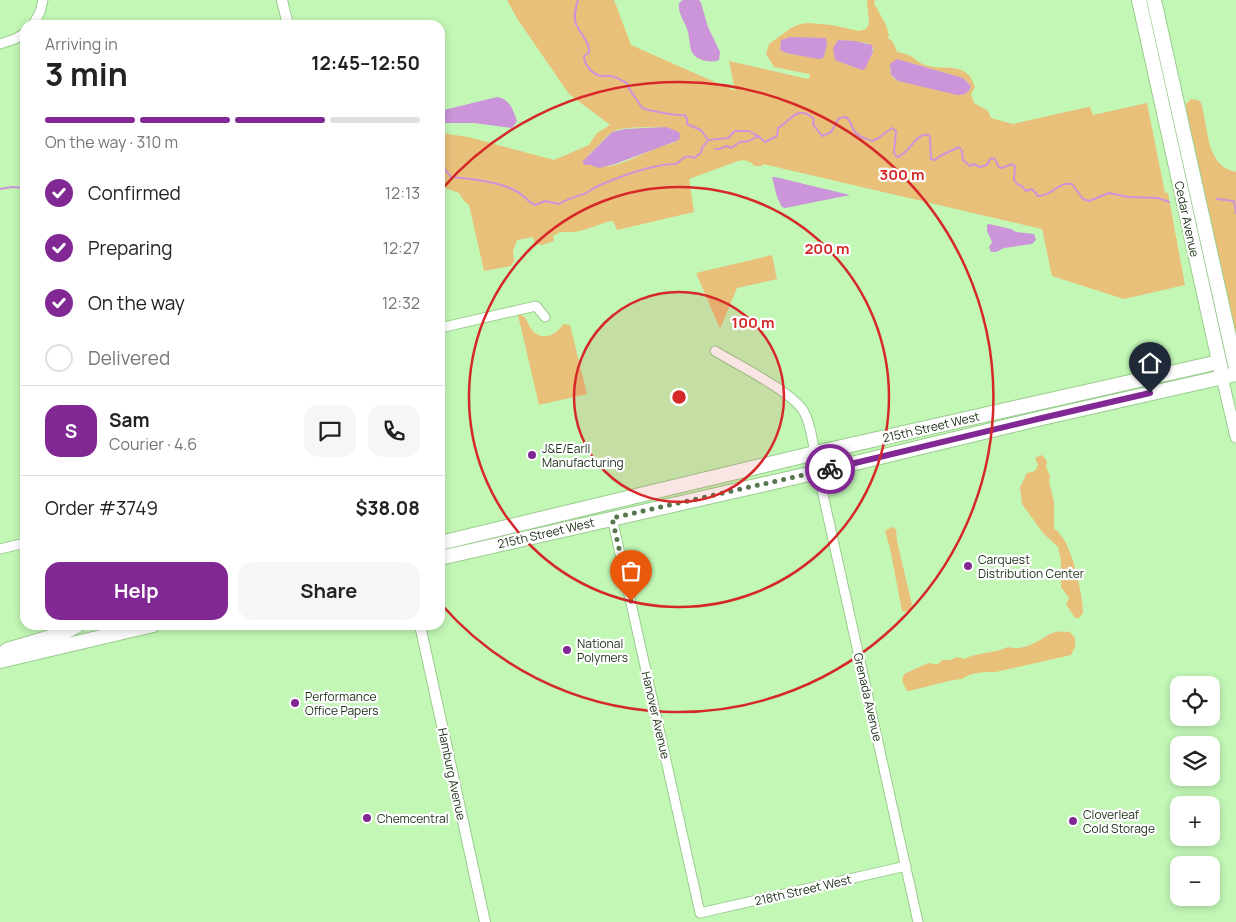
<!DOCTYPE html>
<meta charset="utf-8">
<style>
body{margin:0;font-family:Manrope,sans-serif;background:#f6f6f6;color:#222;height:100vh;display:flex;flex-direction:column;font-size:19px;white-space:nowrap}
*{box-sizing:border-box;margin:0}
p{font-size:16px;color:#767676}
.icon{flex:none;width:28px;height:28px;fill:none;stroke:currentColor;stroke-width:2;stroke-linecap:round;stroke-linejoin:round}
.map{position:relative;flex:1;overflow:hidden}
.drawer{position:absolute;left:20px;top:20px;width:425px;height:610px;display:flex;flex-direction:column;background:#fff;border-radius:15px;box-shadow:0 2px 8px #0003}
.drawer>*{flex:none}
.controls{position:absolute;left:1170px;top:676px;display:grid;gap:10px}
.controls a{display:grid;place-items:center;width:50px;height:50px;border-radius:10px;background:#fff;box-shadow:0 2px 8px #0003;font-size:25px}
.pin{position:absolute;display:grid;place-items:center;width:42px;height:42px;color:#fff;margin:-51px -21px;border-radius:50% 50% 50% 0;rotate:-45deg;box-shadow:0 0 5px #0007}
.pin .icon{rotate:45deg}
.courier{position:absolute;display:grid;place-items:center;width:50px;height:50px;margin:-25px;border:4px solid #822895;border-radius:50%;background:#fff;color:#222;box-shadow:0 1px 6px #0007}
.overview em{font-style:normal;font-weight:700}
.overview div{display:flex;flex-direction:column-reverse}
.overview{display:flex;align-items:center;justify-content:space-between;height:85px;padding:0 25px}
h1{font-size:32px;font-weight:700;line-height:38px}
.bar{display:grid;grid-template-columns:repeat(4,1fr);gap:8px 5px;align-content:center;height:60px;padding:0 25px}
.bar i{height:6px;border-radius:4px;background:#e0e0e0}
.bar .current{background:#822895}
.bar p{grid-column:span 4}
.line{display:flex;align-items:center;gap:12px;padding:0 25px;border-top:1px solid #e0e0e0}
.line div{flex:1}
.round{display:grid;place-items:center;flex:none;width:52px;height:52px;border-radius:15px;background:#f6f6f6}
ol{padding:0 25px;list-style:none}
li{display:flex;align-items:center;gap:15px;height:55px}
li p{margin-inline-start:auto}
li .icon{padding:5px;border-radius:50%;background:#822895;color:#fff;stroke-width:4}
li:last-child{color:#767676}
li i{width:28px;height:28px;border:2px solid #e0e0e0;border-radius:50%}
.primary-button{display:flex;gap:10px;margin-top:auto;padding:10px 25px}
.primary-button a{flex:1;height:58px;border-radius:15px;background:#822895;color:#fff;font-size:20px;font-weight:700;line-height:58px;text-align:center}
.primary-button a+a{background:#f6f6f6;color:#222}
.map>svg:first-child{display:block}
.green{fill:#e9c07a;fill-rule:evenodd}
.water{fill:#cc94d9}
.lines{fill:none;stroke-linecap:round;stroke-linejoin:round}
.stream{stroke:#cc94d9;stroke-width:2}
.minor-casing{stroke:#99cc8d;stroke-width:11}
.tertiary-casing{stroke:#99cc8d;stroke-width:12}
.secondary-casing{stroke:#99cc8d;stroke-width:13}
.primary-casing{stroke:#99cc8d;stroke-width:16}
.minor{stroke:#fff;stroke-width:9}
.tertiary{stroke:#fff;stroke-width:10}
.secondary{stroke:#fff;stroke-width:11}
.primary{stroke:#fff;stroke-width:14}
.done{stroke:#57764f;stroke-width:5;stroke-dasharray:0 9}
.route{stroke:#822895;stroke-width:6}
.ring{fill:none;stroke:#d62828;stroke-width:2.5}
.poi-dot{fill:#822895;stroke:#fff;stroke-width:2}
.labels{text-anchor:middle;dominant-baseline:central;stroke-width:4.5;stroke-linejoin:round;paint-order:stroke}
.street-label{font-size:12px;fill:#1d3118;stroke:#fff}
.poi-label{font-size:12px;fill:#1d3118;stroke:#fff;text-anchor:start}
.centre{fill:#d62828;stroke:#fff;stroke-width:2.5}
.ring-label{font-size:15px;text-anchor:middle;font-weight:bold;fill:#d62828;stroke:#fff;stroke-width:4.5;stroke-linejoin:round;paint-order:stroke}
</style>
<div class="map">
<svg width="1236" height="922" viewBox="0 0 1236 922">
<rect width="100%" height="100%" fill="#c2f7b6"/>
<g class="green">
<path d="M507,0H614L631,45L735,91L729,61L808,79L810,77L809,74L774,67L766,54L769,44L791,28L800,24L808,23L832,25L859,31L866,29L869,24L867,0H875L874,3L886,25L889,36L887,37L893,42L897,52C901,53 908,54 912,57C917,60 919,63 925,65C944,72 966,59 975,87L971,94L974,103L988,111L991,118L1013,124L1088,107H1090L1093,115L1147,103L1165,193H1168L1185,285L1124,299L1052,276L1042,229L763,164L762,166H754L752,163L744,160L738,161L689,179L694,212L617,230L613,221H610L587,229L575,232H560L553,236L554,241L542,245L535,244L533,237L517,240L513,251L514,261L511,266L484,271L469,205L464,201L459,193L440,186V133L468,137L554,160L589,145L597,133L610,125L569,94L518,20ZM841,40L867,43L874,48L872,55L862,70L836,60ZM827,44L824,56L821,59L786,53L780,50ZM897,59L963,78L971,86L970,90L961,95L898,81L892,77L890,70ZM666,127L679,140C672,144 664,145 657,148C636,156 613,172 590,165L589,154C598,148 603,138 612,132C623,125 652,128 666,127Z"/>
<path d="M1191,99L1198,100L1201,103C1209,128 1205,166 1236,172V335L1186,109V104Z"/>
<path d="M772,255L777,279L737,288L720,329L696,273Z"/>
<path d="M520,314C528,318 527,324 532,330C542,342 557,335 563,324L570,325L587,394L539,405L518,315Z"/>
<path d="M1042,455L1047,461L1046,467L1050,476L1049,482L1054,502V529C1071,537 1083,594 1083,613L1079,618H1075L1066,604L1069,598L1061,587V560L1058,547L1043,533L1022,504L1020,487L1027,473L1035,471L1038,465L1035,458Z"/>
<path d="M891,527L896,529L897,541L912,605L909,612L902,611L890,548L885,531Z"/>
<path d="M1070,632L1075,638V647L1071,655L996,672C985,672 971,672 962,679L953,680L909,691L906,690L902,680L904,674L928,663C935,663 936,668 942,660H951L957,657L964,659C977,652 994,654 1008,647C1023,652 1038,641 1050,634C1055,631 1064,631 1070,632Z"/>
</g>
<g class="water">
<path d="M683,0H699L701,3L708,27L720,52L719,60C713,63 699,61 694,55C689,50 690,39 688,32C686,23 677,13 679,3Z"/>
<path d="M790,37L826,38L827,44L824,57L821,59H818L786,53L780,50L781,40Z"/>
<path d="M838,40L855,41L872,45L873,52L865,69L862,70L835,60L833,48Z"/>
<path d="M897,59L963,78L971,86C969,94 963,95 957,95L898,81L891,75L890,64Z"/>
<path d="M497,97C510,99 513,110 517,121L512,128L474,123H440V111Z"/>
<path d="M666,127L679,132L680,136L679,140L615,164L599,168L590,165H585L582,162L612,132L625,129Z"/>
<path d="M772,177H775L850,195L785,208L782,207L777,197Z"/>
<path d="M989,224L1011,229L1016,232L1034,234L1036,240L1032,244L1004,248L996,252H991L989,247L992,242L987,231V225Z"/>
</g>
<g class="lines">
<g class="stream">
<path d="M578,0C576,7 573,16 576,24C580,34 590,41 589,53L584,56C584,65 593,75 602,76C607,77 606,75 611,76C616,77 622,81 627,83C628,90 638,100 642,108C651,111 676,116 685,115L687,119V124L701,130L708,140"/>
<path d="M708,140L728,138L735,131H749L758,136"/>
<path d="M715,149H719L727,146L731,148L740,142L749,141L758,136L765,142L777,136L778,128C792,120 797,104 814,119L813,124L822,136L831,132L839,118L846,117C851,121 851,124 853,129C856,136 864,138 872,141L877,139L892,128L896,131L894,153L897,157C910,154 915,132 929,135L930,137L931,159L935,160L940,156L959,147L962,151L963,160L970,166L974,164L980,167L987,165L990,159L994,158L999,167L1002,168L1012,164L1015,166L1014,180L1018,185L1022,186L1026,191L1032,189L1038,196C1051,197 1059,181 1072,184L1083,199L1089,201L1109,193L1128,197L1158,198L1169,202"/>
<path d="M440,167L444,168L451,177C472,179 497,181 516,191C523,194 527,201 535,205L545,201L559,204C569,198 574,197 584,194C589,192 593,188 598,186C619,177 653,164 676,164C683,159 685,154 694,158L701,153L702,148L708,140"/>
<path d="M0,189L12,187L25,188"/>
<path d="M1217,199L1234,201L1236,213"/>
</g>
<g class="minor-casing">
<g id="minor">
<path d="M33,25L40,12L43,0"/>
<path d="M0,44L15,39L25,33"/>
<path d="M440,328L536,306L545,317"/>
<path d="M715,351C736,364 793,392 804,412C811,424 812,440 815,453"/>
<path d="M818,472L918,922"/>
<path d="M612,518L700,913L906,866"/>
<path d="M0,549L25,543"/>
</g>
</g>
<g class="tertiary-casing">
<g id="tertiary">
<path d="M282,0L288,25"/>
<path d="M420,625L485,922"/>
</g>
</g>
<g class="secondary-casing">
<path id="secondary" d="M1222,377L1236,437"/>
</g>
<g class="primary-casing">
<g id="primary">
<path d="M1139,0L1221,370"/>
<path d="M1154,0L1236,368"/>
<path d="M440,543L815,453L1219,362"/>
<path d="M440,558L818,472L1042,418L1236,374"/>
<path d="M0,656L7,650L61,634L78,625"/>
<path d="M0,661L153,625"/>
</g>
</g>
<use href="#minor" class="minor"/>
<use href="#tertiary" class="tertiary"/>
<use href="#secondary" class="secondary"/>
<use href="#primary" class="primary"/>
</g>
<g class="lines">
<path class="done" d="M631,601L612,518L830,469"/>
<path class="route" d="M830,469L1042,418L1150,393"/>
</g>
<circle cx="679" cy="397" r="105" fill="#d62828" fill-opacity=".12"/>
<g class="ring">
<circle cx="679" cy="397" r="105"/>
<circle cx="679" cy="397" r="210"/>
<path d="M441 190A315 315 0 1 1 441 604"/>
</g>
<g class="poi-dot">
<circle cx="532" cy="455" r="5"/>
<circle cx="968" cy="566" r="5"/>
<circle cx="567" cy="650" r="5"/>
<circle cx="295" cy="703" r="5"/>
<circle cx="367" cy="818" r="5"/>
<circle cx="1073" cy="821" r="5"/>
</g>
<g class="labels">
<g class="street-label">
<text transform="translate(1187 219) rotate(78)">Cedar Avenue</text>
<text transform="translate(931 427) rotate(-13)">215th Street West</text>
<text transform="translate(546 533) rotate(-13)">215th Street West</text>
<text transform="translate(868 697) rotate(77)">Grenada Avenue</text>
<text transform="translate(656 715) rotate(77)">Hanover Avenue</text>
<text transform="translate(452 774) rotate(78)">Hamburg Avenue</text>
<text transform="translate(803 890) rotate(-13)">218th Street West</text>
</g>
<g class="poi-label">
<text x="542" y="448">J&amp;E/Earll<tspan x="542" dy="14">Manufacturing</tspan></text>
<text x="978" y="559">Carquest<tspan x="978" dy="14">Distribution Center</tspan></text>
<text x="577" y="643">National<tspan x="577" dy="14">Polymers</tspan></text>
<text x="305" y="696">Performance<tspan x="305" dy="14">Office Papers</tspan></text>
<text x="1083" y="814">Cloverleaf<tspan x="1083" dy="14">Cold Storage</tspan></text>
<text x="377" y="818">Chemcentral</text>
</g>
</g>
<circle cx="679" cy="397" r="8" class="centre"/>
<g class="ring-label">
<text x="902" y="180">300 m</text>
<text x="827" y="254">200 m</text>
<text x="753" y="328">100 m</text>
</g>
</svg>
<div class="controls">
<a><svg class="icon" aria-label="locate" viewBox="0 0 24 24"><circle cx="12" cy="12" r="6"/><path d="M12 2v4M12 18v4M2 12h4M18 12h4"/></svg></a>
<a><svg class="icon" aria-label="layers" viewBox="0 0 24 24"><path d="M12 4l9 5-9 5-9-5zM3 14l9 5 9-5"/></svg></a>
<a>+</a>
<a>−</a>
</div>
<div class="pin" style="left:631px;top:601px;background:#ea580c"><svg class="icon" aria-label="bag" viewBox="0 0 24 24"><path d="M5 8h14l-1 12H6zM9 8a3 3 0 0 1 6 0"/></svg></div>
<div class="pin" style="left:1150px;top:393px;background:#1f2937"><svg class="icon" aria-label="home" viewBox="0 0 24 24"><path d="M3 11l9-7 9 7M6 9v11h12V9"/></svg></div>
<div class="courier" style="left:830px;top:469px"><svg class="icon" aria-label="bike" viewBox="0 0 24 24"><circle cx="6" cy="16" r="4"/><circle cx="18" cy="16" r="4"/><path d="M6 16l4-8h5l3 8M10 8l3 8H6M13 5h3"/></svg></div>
<section class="drawer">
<div class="overview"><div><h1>3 min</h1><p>Arriving in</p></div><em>12:45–12:50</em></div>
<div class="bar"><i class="current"></i><i class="current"></i><i class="current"></i><i></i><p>On the way · 310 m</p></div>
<ol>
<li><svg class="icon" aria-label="check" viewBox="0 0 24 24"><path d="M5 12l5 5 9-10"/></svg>Confirmed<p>12:13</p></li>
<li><svg class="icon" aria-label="check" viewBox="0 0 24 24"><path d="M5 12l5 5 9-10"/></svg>Preparing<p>12:27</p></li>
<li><svg class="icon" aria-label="check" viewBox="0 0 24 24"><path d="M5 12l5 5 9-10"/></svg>On the way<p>12:32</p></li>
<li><i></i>Delivered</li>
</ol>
<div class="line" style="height:90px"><b class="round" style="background:#822895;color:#fff">S</b><div><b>Sam</b><p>Courier · 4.6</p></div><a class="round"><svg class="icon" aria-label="chat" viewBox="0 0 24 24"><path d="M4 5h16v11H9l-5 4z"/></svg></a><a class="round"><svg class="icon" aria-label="phone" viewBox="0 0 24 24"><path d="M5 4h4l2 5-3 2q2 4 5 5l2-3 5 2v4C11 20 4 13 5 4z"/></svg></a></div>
<div class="line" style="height:65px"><div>Order #3749</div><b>$38.08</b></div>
<div class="primary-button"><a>Help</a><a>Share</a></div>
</section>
</div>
